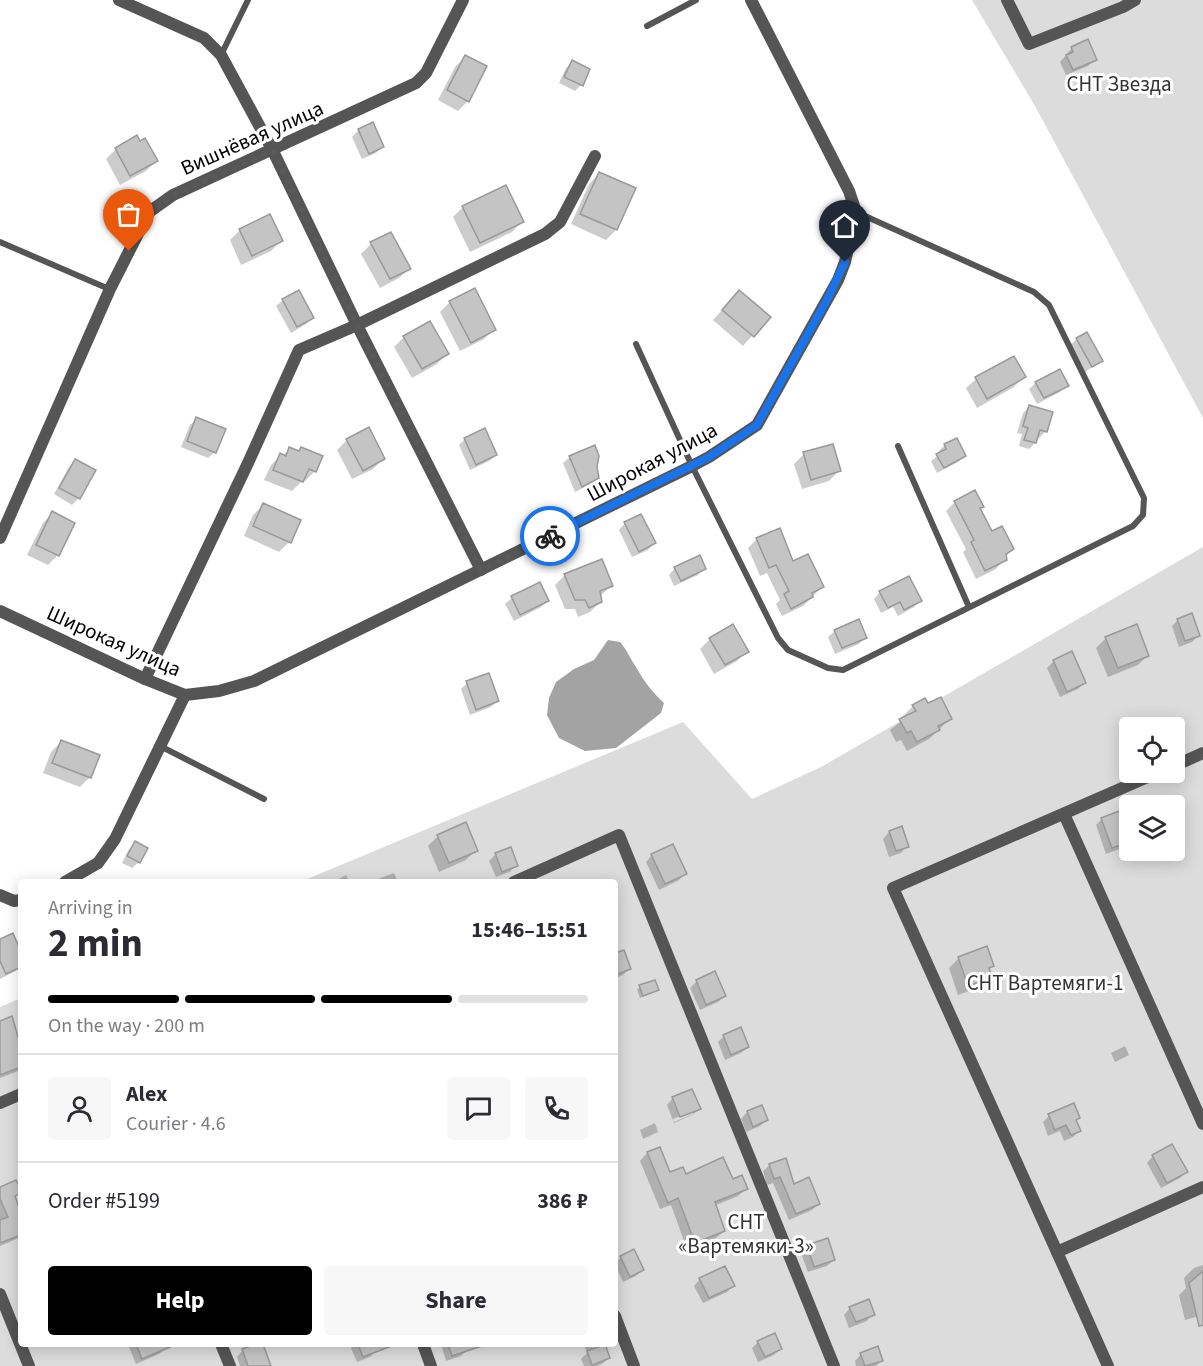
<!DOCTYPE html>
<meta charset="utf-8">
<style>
body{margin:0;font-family:"Source Sans 3",sans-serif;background:#f7f7f7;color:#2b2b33;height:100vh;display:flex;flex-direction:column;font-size:22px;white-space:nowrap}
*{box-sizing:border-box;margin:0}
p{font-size:20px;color:#7c7c81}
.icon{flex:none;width:33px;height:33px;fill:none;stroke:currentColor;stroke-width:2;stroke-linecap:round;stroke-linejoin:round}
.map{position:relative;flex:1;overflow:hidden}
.details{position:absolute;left:18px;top:879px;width:600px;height:468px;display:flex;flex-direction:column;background:#fff;border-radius:6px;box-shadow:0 3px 15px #0003}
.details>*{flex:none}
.buttons{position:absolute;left:1119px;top:717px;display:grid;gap:12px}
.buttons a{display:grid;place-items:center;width:66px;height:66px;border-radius:6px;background:#fff;box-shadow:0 3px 15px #0003;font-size:30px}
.pin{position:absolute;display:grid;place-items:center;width:51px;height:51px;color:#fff;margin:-62px -26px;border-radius:50% 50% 50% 0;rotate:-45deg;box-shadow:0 0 6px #0007}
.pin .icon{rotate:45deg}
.courier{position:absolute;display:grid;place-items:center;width:60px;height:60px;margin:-30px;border:4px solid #1a73e8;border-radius:50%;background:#fff;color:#222;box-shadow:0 2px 8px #0007}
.headline em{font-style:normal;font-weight:700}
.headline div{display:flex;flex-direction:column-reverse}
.headline{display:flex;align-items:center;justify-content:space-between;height:102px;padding:0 30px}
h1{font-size:39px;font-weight:700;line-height:45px}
.bar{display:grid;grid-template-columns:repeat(4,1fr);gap:9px 6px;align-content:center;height:72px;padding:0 30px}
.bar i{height:8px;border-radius:4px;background:#e1e1e2}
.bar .current{background:#000}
.bar p{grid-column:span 4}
.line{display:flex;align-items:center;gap:15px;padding:0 30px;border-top:2px solid #e1e1e2}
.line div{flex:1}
.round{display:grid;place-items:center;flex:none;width:63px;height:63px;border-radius:6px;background:#f7f7f7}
.cta{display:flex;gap:12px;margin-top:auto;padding:12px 30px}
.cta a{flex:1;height:69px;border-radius:6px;background:#000;color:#fff;font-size:24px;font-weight:700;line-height:69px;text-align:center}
.cta a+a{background:#f7f7f7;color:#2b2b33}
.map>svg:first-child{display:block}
.green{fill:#dcdcdc;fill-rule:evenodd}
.water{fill:#a3a3a3}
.shadow{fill:#0003;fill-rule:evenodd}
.building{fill:#c4c4c4;stroke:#999;stroke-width:1.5}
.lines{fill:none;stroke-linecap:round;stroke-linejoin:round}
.service{stroke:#555;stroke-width:6}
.minor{stroke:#555;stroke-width:12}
.done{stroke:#595959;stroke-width:6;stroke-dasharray:0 10.8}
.route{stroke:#1a73e8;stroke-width:8}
.labels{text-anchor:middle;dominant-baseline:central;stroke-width:6;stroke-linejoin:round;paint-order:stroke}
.park-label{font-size:21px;fill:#333;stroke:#fff}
.street-label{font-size:21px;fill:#000;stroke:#fff}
</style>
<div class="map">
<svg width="1203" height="1366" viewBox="0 0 1203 1366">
<rect width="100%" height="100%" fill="#fff"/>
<g class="green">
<path d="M972,0H1203V418L1035,106Z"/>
<path d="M1203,547V1366H0V1007L21,998V1344H615V882H300L683,722L752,799L821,767ZM1130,728H1174V772H1130ZM1130,806H1174V850H1130Z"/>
</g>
<path class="water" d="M608,640L620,642C627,650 630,658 636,667C643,680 653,693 664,703L661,713L616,748L585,751L559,738L547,715L549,698L556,682L574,669L594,660Z"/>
<g class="shadow">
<path d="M1072,48L1095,59L1088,66L1066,75L1060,62Z"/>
<path d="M465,57L468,101L458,111L438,100L455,67Z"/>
<path d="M573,62L581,85L575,91L559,83L566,68Z"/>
<path d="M372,124L382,147L376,153L362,159L352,137L358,131Z"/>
<path d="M116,149L156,161L146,171L120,185L106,159Z"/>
<path d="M599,174L616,230L606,240L571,224L589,184Z"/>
<path d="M463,207L522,222L512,232L470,252L453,217Z"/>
<path d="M240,230L281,241L271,251L241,265L230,240Z"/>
<path d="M371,244L409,269L399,278L380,288L361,254Z"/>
<path d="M298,292L312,318L306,324L291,333L276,306L283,300Z"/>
<path d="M450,302L494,329L484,339L460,351L440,312Z"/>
<path d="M729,302L769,317L743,346L713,320Z"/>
<path d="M404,337L447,354L437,364L412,378L394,347Z"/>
<path d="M1077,339L1101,361L1085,372L1070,345Z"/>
<path d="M1024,377L1014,387L977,408L966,388L976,379Z"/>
<path d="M1036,383L1067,385L1060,392L1037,404L1029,389Z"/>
<path d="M1029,407L1046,431L1039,438L1037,437L1035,443L1029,449L1019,446L1022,434L1017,433L1023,413Z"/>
<path d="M197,419L215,452L208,458L181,447L190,425Z"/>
<path d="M465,439L496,455L489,461L470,470L459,445Z"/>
<path d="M347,440L383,459L373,469L352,479L337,450Z"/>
<path d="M945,445L965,456L958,462L937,473L931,461L940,454L938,452Z"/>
<path d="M301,448L315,471L305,481L303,480L292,491L264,480L271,465L281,455L282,456L290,449L297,452Z"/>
<path d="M804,454L839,471L829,481L802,489L794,464Z"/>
<path d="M570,457L595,467L598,477L591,484L575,492L563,463Z"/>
<path d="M76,461L79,498L72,505L54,494L69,467Z"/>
<path d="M955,502L982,507L979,509L991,533L1012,549L996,569L976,579L963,552L966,549L946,511Z"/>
<path d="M263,505L289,542L279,552L244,536L253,515Z"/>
<path d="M53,513L58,555L48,565L27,555L43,523Z"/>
<path d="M625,523L654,543L648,550L632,557L619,530Z"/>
<path d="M757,539L822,587L803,606L782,616L776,604L780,600L767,573L760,576L748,548Z"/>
<path d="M675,568H704L698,575L674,586L669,575Z"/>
<path d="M565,575L611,586L599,597L600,602L590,612L578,617L575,609H565L555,585Z"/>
<path d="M539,584L547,601L541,607L514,621L505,604L512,598Z"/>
<path d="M880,592L920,601L914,607L898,616L893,607L881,613L874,599Z"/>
<path d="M1178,620L1198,636L1192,642L1179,647L1172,626Z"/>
<path d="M835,631L865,638L859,644L835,654L828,637Z"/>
<path d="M1106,638L1148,655L1138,665L1108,677L1096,648Z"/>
<path d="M710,639L747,651L737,661L714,674L700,649Z"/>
<path d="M1054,661L1085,682L1078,689L1060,697L1047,668Z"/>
<path d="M467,683L497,701L491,707L470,715L461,689Z"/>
<path d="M928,705L951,718L929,739L907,751L901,740L896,742L890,730L905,718L903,716L913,706Z"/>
<path d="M61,742L90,777L80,787L43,773L51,752Z"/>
<path d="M1102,819L1130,834V843L1125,847L1106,854L1096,825Z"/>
<path d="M901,828L907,846L901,853L889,857L883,839L889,832Z"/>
<path d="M438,836L476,850L466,860L439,872L428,846Z"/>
<path d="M136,842L139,862L132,868L122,863L129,849Z"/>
<path d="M496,854L516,865L510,872L496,877L489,861Z"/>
<path d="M652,855L685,874L679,880L659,890L646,862Z"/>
<path d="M394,873L398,882H375L378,879Z"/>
<path d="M346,875L350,882H334L335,881Z"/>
<path d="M0,941L21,956V968L0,979Z"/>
<path d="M615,955L629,969L623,975L615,978Z"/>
<path d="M959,958L992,966L988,970L990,977L980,987L958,995L949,968Z"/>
<path d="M697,981L725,996L718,1002L700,1010L690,988Z"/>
<path d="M640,987L658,990L640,998L637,989Z"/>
<path d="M0,1023L21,1051V1070L0,1078Z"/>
<path d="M724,1036L748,1047L741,1053L725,1060L718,1042Z"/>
<path d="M1125,1046L1129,1055L1115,1062L1111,1053Z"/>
<path d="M673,1098L699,1109L692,1115L674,1123L667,1105ZM693,1111V1114L674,1122L673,1119Z"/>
<path d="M761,1107L767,1120L760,1126L746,1132L741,1119L747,1112Z"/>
<path d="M1049,1116L1078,1118L1075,1121L1079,1131L1073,1137L1064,1141L1060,1131L1048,1136L1043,1122Z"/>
<path d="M655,1123L658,1132L643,1139L640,1130Z"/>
<path d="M647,1153L669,1174L732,1181L746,1189L738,1196L714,1206L724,1231L716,1238L687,1249L671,1205L660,1209L640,1161Z"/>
<path d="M1153,1156L1186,1172L1180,1178L1161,1188L1147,1163Z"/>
<path d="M770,1165L793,1186L819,1203L812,1210L789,1220L773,1183L767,1185L763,1171Z"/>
<path d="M0,1189L20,1192L14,1198L21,1217V1237L0,1246Z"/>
<path d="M827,1240L834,1260L827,1266L808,1272L801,1253L807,1246Z"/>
<path d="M621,1257L642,1270L636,1276L623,1282L615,1264Z"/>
<path d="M1203,1265V1315L1185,1320L1179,1295L1186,1288L1184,1278L1194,1268Z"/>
<path d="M700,1279L733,1286L727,1292L703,1303L694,1286Z"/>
<path d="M850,1308L873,1314L867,1321L849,1328L844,1315Z"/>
<path d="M758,1342L780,1348L774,1355L758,1362L752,1348Z"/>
<path d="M133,1344H164L166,1348L159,1354L136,1364L129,1347Z"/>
<path d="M261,1344L269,1366H240L237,1357L243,1350Z"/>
<path d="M355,1344H373L376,1351L370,1357L357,1362L351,1348Z"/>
<path d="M441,1344H465L467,1350L461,1356L446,1361Z"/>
<path d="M584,1344H591L595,1356L598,1355L594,1344H604L609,1358L602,1364L597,1366H584L581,1359L587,1353Z"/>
<path d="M861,1354L882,1360L876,1366H856L855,1361Z"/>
</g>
<g class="building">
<path d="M1088,39L1097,60L1073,70L1066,55L1073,52L1071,47Z"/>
<path d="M465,55L487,66L469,102L447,90Z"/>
<path d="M572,60L590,69L583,86L564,77Z"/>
<path d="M373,122L384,147L369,154L358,129Z"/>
<path d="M137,135L140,141L145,138L158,161L130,176L115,148Z"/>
<path d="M599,172L636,188L617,230L580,214Z"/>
<path d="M506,185L524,222L480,243L462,206Z"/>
<path d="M270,214L283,241L252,256L239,229Z"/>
<path d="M391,232L411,269L390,279L370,242Z"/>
<path d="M475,288L496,330L471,343L449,301Z"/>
<path d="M299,290L314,318L297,327L282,299Z"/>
<path d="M739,290L771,317L754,337L722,310Z"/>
<path d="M430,321L449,354L422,369L403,336Z"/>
<path d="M1087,332L1103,361L1092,367L1076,338Z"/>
<path d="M1014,356L1026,377L987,399L975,377Z"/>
<path d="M1060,369L1069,386L1044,398L1035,382Z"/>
<path d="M1029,405L1053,412L1047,432L1040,430L1036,443L1024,440L1028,428L1023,426Z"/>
<path d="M196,417L226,429L216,453L187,441Z"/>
<path d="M369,427L385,459L363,471L346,439Z"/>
<path d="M485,428L497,455L476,465L464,438Z"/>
<path d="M957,438L966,456L944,468L936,454L946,449L944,444Z"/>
<path d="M833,444L841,471L811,480L803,452Z"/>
<path d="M595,445L599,456L597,467L599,478L582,487L569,456Z"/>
<path d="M289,447L299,451L301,447L323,456L316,472L309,469L303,482L273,470L280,453L286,456Z"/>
<path d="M75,459L96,470L80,499L59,488Z"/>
<path d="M975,490L984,507L980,508L992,531L1002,526L1014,549L1006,554L1007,560L985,571L971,542L974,540L954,501Z"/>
<path d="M263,503L301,520L291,543L253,526Z"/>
<path d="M52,511L75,523L59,556L36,545Z"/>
<path d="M641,514L656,543L639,552L624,522Z"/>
<path d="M780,528L793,561L808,554L824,587L812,593L813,597L791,609L784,594L789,591L776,565L769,568L756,538Z"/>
<path d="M700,555L706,569L681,581L674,567Z"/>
<path d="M602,559L613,586L600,591L602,602L589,608L585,600H575L564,574Z"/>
<path d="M909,576L922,601L904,610L900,602L888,608L879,591Z"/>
<path d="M540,582L549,601L520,615L511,596Z"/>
<path d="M1192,613L1200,636L1185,641L1177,619Z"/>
<path d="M859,619L867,638L842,648L834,630Z"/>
<path d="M733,624L749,652L725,665L709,638Z"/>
<path d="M1137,624L1149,656L1118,668L1105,637Z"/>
<path d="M1072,651L1086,683L1067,692L1053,660Z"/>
<path d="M489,673L499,701L476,710L466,681Z"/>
<path d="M941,697L952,719L938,726L940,730L917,742L911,731L907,733L899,719L916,711L912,705L925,698L928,703Z"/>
<path d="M61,740L100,755L91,778L52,763Z"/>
<path d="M1122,810L1130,830V842L1112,848L1101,818Z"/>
<path d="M466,822L478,851L449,863L437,835Z"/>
<path d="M902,826L909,847L896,851L889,831Z"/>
<path d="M135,841L148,848L140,863L127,856Z"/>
<path d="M673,844L687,874L665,884L651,854Z"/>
<path d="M511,847L518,866L502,872L495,853Z"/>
<path d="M13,933L21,952V967L6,974L0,961V939Z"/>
<path d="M987,946L994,966L989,968L992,977L968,986L958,957Z"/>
<path d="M624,950L631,969L615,975V953Z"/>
<path d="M715,971L726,996L706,1005L696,980Z"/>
<path d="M655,980L659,990L643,996L639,985Z"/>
<path d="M12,1016L21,1047V1067L0,1075V1021Z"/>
<path d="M741,1027L749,1047L731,1055L723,1035Z"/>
<path d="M692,1089L701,1109L680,1117L672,1097Z"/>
<path d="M1074,1103L1080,1118L1076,1120L1081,1131L1071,1135L1066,1125L1055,1130L1048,1114Z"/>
<path d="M762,1105L768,1120L753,1127L747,1111Z"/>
<path d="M1172,1144L1188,1172L1167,1183L1152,1155Z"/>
<path d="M660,1147L670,1172L683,1167L686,1174L723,1157L733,1179L742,1175L748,1189L715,1202L725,1231L695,1243L678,1198L668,1203L647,1152Z"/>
<path d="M786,1158L794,1184L809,1177L820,1204L796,1214L780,1177L774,1179L769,1164Z"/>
<path d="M16,1180L21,1190V1193L15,1196L21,1213V1235L0,1243V1220L8,1217L0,1199V1187Z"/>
<path d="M828,1238L835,1260L814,1267L807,1245Z"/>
<path d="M634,1249L644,1270L630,1277L620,1256Z"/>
<path d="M725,1266L735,1286L709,1298L699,1278Z"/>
<path d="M1203,1271V1325L1199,1326L1189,1283Z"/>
<path d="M869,1299L875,1315L856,1322L849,1307Z"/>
<path d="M775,1333L782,1349L765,1357L757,1341Z"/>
<path d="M136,1344H177L142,1359Z"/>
<path d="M256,1344H263L271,1366H248L242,1349Z"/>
<path d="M358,1344H394V1345L363,1357Z"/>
<path d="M448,1344H482V1346L452,1356Z"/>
<path d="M605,1344L610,1358L592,1365L587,1351Z"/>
<path d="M878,1346L883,1361L865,1366L860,1353Z"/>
</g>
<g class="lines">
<g class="service">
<path d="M647,26L696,0"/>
<path d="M221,55L248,0"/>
<path d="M0,242L109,289"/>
<path d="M636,344L692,466L778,638L788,650L828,668L843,670L1133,526L1143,515L1144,498L1049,305L1034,292L856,212"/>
<path d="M898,446L969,607"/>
<path d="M160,746L264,799"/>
</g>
<g class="minor">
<path d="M119,0L204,38L221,55L273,151L357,325L481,570"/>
<path d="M1007,0L1029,44L1123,7L1135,0"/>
<path d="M0,538L110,289L149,212L173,195L416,83L426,73L463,0"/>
<path d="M0,611L145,679L185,695L219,691L254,681L692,466L709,457L757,425L838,280L845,262L856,212L849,191L751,0"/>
<path d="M145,679L248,463L299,350L357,325L545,234L560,222L595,156"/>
<path d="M1174,766L1203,753"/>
<path d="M1064,814L1203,1124"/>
<path d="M65,882L98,863L115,839L185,695"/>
<path d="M514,882L619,835L834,1366"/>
<path d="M0,895L14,901L21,900"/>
<path d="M0,1103L21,1094"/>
<path d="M1057,1252L893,888L1159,772"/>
<path d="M0,1294L29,1366"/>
<path d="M615,1316L634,1366"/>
<path d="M221,1344L230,1366"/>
<path d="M423,1344L431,1366"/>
<path d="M1108,1366L1057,1252L1203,1187"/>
</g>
</g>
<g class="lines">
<path class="done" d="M129,251L149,212L173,195L273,151L357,325L481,570L550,536"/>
<path class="route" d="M550,536L709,457L757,425L828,298L845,262"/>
</g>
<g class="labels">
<g class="park-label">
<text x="1119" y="84">СНТ Звезда</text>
<text x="1045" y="983">СНТ Вартемяги-1</text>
<text x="746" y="1222">СНТ<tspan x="746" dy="24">«Вартемяки-3»</tspan></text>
</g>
<g class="street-label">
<text transform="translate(252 138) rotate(-24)">Вишнёвая улица</text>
<text transform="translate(652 462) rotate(-28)">Широкая улица</text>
<text transform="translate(114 641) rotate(24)">Широкая улица</text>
</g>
</g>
</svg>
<div class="buttons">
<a><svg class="icon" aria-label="locate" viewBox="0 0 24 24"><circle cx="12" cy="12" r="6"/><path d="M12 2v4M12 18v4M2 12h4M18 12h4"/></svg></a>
<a><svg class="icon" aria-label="layers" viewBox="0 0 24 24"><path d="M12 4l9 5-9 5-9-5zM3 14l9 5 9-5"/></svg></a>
</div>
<div class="pin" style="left:129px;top:251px;background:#ea580c"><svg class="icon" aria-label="bag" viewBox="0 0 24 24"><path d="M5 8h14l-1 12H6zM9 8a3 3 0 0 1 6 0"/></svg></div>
<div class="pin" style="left:845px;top:262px;background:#1f2937"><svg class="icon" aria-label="home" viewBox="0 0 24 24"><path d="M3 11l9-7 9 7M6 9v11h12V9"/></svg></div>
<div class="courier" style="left:550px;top:536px"><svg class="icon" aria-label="bike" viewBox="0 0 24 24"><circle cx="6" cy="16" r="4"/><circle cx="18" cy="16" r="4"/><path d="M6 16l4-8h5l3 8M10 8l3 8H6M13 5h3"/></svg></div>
<section class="details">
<div class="headline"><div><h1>2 min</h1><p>Arriving in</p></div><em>15:46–15:51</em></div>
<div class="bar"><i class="current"></i><i class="current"></i><i class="current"></i><i></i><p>On the way · 200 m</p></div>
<div class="line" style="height:108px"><a class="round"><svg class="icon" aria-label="person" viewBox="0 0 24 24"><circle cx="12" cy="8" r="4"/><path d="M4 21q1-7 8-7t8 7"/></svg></a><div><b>Alex</b><p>Courier · 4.6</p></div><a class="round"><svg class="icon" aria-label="chat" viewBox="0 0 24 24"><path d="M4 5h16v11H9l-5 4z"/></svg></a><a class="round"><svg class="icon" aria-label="phone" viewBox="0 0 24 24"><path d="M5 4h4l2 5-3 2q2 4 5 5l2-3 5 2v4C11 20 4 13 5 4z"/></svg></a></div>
<div class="line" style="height:78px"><div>Order #5199</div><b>386 ₽</b></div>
<div class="cta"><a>Help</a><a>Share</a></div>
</section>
</div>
